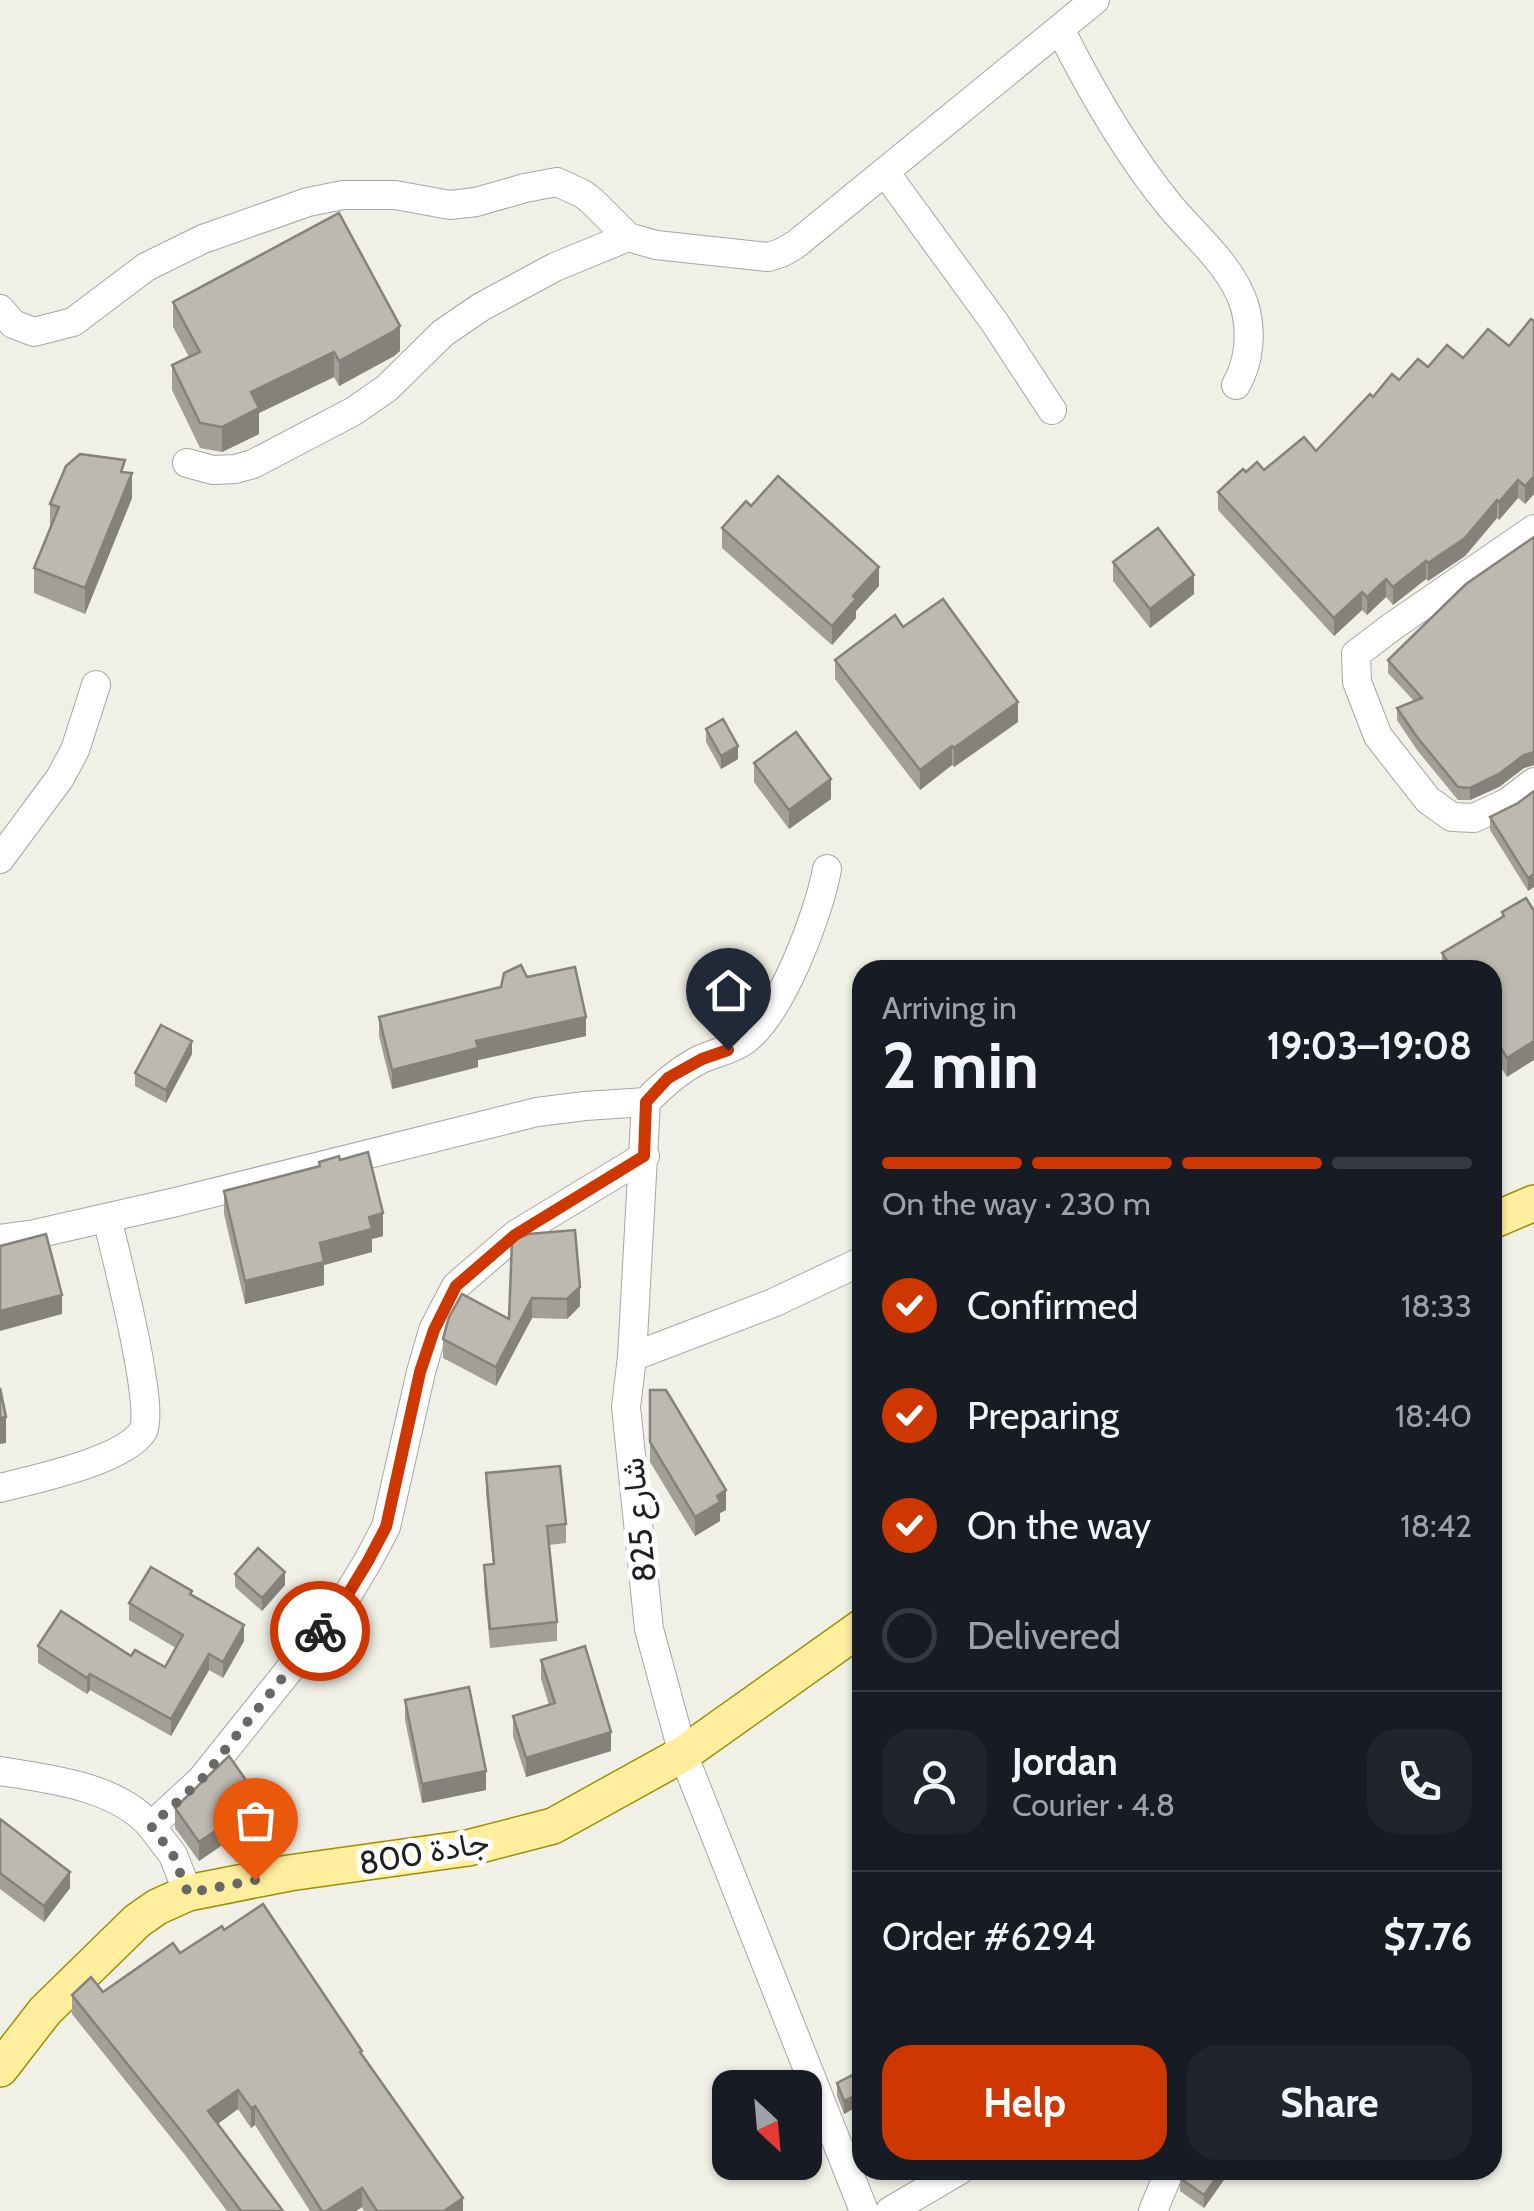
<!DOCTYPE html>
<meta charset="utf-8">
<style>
body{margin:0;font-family:Cabin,Vazirmatn,sans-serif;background:#20242c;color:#f1f3f6;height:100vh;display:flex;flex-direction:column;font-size:38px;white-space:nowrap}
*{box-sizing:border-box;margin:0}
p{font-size:32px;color:#9ea1a6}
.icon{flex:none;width:55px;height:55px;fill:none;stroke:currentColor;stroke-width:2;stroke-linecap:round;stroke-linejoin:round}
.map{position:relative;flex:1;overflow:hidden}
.details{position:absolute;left:852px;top:960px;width:650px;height:1220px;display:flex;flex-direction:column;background:#171b24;border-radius:30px;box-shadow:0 2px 8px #0004}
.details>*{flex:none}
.needle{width:65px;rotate:154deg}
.buttons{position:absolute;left:712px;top:2070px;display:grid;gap:20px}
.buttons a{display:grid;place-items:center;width:110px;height:110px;border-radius:20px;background:#171b24;box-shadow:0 2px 8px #0004;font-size:50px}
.pin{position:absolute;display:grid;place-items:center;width:85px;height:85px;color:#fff;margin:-102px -42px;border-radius:50% 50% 50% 0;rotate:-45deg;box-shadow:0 0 10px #0007}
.pin .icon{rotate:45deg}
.courier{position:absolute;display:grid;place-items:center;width:100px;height:100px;margin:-50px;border:8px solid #cf3700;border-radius:50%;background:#fff;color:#222;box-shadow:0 2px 12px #0007}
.head em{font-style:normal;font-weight:700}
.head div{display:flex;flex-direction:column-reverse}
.head{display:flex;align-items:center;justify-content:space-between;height:170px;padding:0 30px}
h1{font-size:65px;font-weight:700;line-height:75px}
.bar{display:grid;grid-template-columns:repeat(4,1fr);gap:15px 10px;align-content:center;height:120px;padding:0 30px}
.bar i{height:12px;border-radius:8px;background:#363941}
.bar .active{background:#cf3700}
.bar p{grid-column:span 4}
.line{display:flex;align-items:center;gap:25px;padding:0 30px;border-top:2px solid #363941}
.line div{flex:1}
.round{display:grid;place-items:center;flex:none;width:105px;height:105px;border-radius:30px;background:#20242c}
ol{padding:0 30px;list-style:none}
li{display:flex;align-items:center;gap:30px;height:110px}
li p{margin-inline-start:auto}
li .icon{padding:10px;border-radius:50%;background:#cf3700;color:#fff;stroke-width:4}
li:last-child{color:#9ea1a6}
li i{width:55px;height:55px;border:5px solid #363941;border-radius:50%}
.button{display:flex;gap:20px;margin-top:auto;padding:20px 30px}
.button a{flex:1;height:115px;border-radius:30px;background:#cf3700;color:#fff;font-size:40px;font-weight:700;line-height:115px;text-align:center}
.button a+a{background:#20242c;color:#f1f3f6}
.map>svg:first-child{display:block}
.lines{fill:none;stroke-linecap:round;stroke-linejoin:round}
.minor-casing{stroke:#a6a6a6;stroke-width:30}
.major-casing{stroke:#9b9100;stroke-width:38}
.minor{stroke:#fff;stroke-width:28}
.major{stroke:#feee9d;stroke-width:35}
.wall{fill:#a39f96}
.shaded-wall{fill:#84827a}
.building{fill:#bdb9af;stroke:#84827a;stroke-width:2.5}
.done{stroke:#686865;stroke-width:10;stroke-dasharray:0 18}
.route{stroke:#cf3700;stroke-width:12}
.labels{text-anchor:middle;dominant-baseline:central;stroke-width:10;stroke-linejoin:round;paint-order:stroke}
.street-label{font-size:32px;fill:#1f1f1f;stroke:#fff}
</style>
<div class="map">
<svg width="1534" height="2211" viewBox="0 0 1534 2211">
<rect width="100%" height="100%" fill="#f0f0e6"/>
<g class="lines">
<g class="minor-casing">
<g id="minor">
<path d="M1060,29C1091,91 1126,152 1170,206C1195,236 1231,265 1244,304C1252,330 1250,361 1236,385"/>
<path d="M885,172L995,323L1052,410"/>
<path d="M0,309L13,324L34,332L73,322L146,267L203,239L308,202L343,195H395L450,205L476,202L525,188L557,182L583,194L592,201L628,237L656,245L768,257L781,253L795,245L1095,0"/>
<path d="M187,463L213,470L235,469L253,464L354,411L387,388L443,333L481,307L555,267L628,237"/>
<path d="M1534,529L1393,626L1356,654L1357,682L1378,736L1428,800L1452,817L1474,818L1508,802L1534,782"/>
<path d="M0,859L60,778L75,750L96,685"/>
<path d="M827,869C819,914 781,1015 744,1041C731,1050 715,1053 701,1059C679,1070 663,1084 646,1102L632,1357L626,1407L649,1629L683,1754L864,2211"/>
<path d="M0,1239L35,1234L176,1202L537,1112L585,1106L646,1102"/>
<path d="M632,1357L773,1303L862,1261"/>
<path d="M0,1488C34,1479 124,1461 143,1431C156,1410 115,1251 107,1218"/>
<path d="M0,1771C50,1779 116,1786 151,1826"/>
<path d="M188,1893L173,1855L151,1826L201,1780L342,1604L368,1561L386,1527L421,1372L433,1330L456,1286L515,1235L645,1156"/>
<path d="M890,2211L960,2170"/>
<path d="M1153,2211L1170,2170"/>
</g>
</g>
<g class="major-casing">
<g id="major">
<path d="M1492,1221L1534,1203"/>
<path d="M0,2069L45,2011L137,1921L157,1907L188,1893L289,1873L468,1848L553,1826L683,1754L862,1627"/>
</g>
</g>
<use href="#minor" class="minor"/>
<use href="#major" class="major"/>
</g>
<g class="wall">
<path d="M173,302L400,351L394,356L339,386L334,377L259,413V434L222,452L200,448L172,390V365L189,357L173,327Z"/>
<path d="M1534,321V494L1525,504L1518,498L1499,520L1497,518L1465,556L1428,581L1426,579L1393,605L1386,597L1367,615L1362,610L1334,636L1218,510V492L1246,472L1264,470L1316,451L1373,397L1399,380L1428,367L1509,346Z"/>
<path d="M125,472L132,498L85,614L34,593V568L50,529V504Z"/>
<path d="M751,506L879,586L856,611V618L832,645L722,548V528Z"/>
<path d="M1534,537V765L1524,768L1499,787L1470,800H1458L1417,750L1397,720V708L1414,701L1388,673V660Z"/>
<path d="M1113,562L1194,594L1150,628L1113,581Z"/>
<path d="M903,627L1018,722L954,767L952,765L920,790L835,679V660Z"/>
<path d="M706,729L738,759L721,769L706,742Z"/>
<path d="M754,763L831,799L789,829L754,782Z"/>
<path d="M1534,791L1528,891L1490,830V817L1518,803Z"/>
<path d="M1534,911L1507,1077L1492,1053V970H1442V953L1502,917V912Z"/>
<path d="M527,977L586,1036L478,1060V1067L392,1089L379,1036V1017L501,987Z"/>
<path d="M192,1054L166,1103L135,1086V1073Z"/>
<path d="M319,1162L383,1236L372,1239V1252L324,1265V1285L245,1304L224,1214V1191L319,1167Z"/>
<path d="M512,1241L580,1306L567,1319L532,1318L496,1386L443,1358V1339L509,1319Z"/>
<path d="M650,1390L726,1510L720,1513V1521L695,1536L650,1462Z"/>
<path d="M486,1473L566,1524V1543L549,1545L557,1622V1641L490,1648L484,1585V1565L493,1564L486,1493Z"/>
<path d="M235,1574L285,1585L262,1611L235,1587Z"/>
<path d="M192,1595L244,1641L223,1678L209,1670L171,1736L90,1690L87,1694L38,1663V1646L131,1656L165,1667L176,1648L129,1620V1603Z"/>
<path d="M541,1660L611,1751L526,1777L513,1736V1716L549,1705L541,1679Z"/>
<path d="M405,1700L486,1790L422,1803L405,1720Z"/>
<path d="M175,1808L260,1819L199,1861L175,1828Z"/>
<path d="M0,1819L70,1888L44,1922L0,1889Z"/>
<path d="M224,1930L362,2054L463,2211H364L362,2207L356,2211H310L255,2125L251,2128L238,2109L217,2124L283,2211H227L185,2155L72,2014V1995L103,1992Z"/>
<path d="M862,2070V2104L844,2114L837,2096V2083Z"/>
<path d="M1226,2170V2177L1204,2208L1180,2191V2178Z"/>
</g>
<g class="shaded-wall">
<path d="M400,326V351L394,356L339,386V361Z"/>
<path d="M334,352V377L259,413V434L222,452V427L251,392Z"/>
<path d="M132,473V498L85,614V588Z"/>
<path d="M1534,476V494L1525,504V486Z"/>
<path d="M1518,480V498L1499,520V502Z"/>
<path d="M1497,500V518L1465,556L1428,581V563Z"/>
<path d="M1426,561V579L1393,605V587Z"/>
<path d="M879,567V586L856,611V618L832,645V626L853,596Z"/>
<path d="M1194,575V594L1150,628V609Z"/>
<path d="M1386,579V597L1367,615V597Z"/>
<path d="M1362,592V610L1334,636V618Z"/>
<path d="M1018,702V722L954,767V748Z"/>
<path d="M738,746V759L721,769V756Z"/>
<path d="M952,746V765L920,790V770Z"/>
<path d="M1534,752V765L1524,768L1499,787L1470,800V788L1524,755Z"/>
<path d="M831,779V799L789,829V810Z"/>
<path d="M1534,874V887L1528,891V878Z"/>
<path d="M586,1017V1036L478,1060V1067L392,1089V1070L476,1041Z"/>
<path d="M192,1041V1054L166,1103V1090Z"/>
<path d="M1534,1041V1060L1507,1077V1058Z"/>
<path d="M383,1213V1236L372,1239V1252L324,1265V1285L245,1304V1281L369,1217Z"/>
<path d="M580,1287V1306L567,1319V1299Z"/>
<path d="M62,1295V1314L0,1331V1311Z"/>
<path d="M532,1298V1318L496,1386V1367Z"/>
<path d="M6,1417V1443L0,1444V1418Z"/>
<path d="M726,1490V1510L720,1513V1521L695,1536V1517L717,1496Z"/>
<path d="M285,1572V1585L262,1611V1598Z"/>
<path d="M244,1625V1641L223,1678V1662Z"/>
<path d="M209,1654V1670L171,1736V1719Z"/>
<path d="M90,1674V1690L87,1694V1678Z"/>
<path d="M611,1732V1751L526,1777V1758Z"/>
<path d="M486,1771V1790L422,1803V1784Z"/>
<path d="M260,1800V1819L199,1861V1842Z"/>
<path d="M70,1872V1888L44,1922V1906Z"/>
<path d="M238,2090V2109L208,2131V2111Z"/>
<path d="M862,2092V2104L844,2114V2101Z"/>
<path d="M255,2106V2125L251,2128V2108Z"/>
<path d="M1222,2170H1226V2177L1204,2208V2195Z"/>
<path d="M362,2188V2207L356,2211H326Z"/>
<path d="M463,2198V2211H444Z"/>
</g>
<g class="building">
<path d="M339,213L400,326L394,331L339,361L334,352L251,392L259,408L222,427L200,423L172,365L200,352L173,302Z"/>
<path d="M1531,319L1534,321V476L1525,486L1518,480L1499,502L1497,500L1465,538L1428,563L1426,561L1393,587L1386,579L1367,597L1362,592L1334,618L1218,492L1243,469L1246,472L1257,462L1264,470L1304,437L1316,451L1370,394L1373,397L1392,374L1399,380L1418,359L1428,367L1447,345L1463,358L1488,329L1509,346Z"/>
<path d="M80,454L125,460L121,472L132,473L85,588L34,568L59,507L50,504L66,466Z"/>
<path d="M778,476L879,567L853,596L856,599L832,626L722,528L746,501L751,506Z"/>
<path d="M1158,528L1194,575L1150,609L1113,562Z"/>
<path d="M1534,537V752L1524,755L1499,774L1470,788L1458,787L1417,737L1397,708L1422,698L1388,660L1466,584Z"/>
<path d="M943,599L1018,702L954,748L952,746L920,770L835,660L895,615L903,627Z"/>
<path d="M723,719L738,746L721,756L706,729Z"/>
<path d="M796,732L831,779L789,810L754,763Z"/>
<path d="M1534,791V874L1528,878L1490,817L1518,803Z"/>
<path d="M1526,898L1534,911V1041L1507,1058L1492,1034V970H1453L1442,953L1504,916L1502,912Z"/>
<path d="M521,965L527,977L575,967L586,1017L476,1041L478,1048L392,1070L379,1017L501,987L504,973Z"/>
<path d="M161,1025L192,1041L166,1090L135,1073Z"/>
<path d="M368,1152L383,1213L369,1217L372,1229L320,1243L324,1262L245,1281L224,1191L320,1166L319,1162L339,1156L340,1160Z"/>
<path d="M575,1230L580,1287L567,1299L532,1298L496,1367L443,1339L449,1317L462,1294L509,1319L512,1241L528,1234Z"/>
<path d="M46,1234L62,1295L0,1311V1246Z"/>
<path d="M0,1388L6,1417L0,1418Z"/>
<path d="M650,1390H666L726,1490L717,1496L720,1502L695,1517L650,1442Z"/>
<path d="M560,1466L566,1524L547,1526L557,1622L490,1629L484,1565L494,1564L486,1473Z"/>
<path d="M258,1548L285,1572L262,1598L235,1574Z"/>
<path d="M151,1567L192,1591L190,1594L244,1625L223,1662L209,1654L171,1719L90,1674L87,1678L38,1646L61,1611L131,1656L135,1650L165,1667L183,1635L129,1603Z"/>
<path d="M585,1646L611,1732L526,1758L513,1716L555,1703L541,1660Z"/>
<path d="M469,1687L486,1771L422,1784L405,1700Z"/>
<path d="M229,1756L260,1800L199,1842L175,1808Z"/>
<path d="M0,1819L70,1872L44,1906L0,1873Z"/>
<path d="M263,1904L362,2051L360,2052L463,2198L444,2211H377L362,2188L326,2211H322L255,2106L251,2108L238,2090L208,2111L283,2211H241L185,2136L72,1995L91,1977L103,1992L173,1943L180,1953L222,1926L224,1930Z"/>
<path d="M862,2070V2092L844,2101L837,2083Z"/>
<path d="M1183,2170H1222L1204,2195L1180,2178Z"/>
</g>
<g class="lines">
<path class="done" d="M255,1880L188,1893L173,1855L151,1826L201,1780L320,1631"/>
<path class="route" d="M320,1631L342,1604L368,1561L386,1527L420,1372L434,1330L456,1286L515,1235L644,1156L646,1102L668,1078L702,1059L728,1050"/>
</g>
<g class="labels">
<g class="street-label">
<text transform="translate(638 1520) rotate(-96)">شارع 825</text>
<text transform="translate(424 1852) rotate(-10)">جادة 800</text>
</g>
</g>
</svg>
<div class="buttons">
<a><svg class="needle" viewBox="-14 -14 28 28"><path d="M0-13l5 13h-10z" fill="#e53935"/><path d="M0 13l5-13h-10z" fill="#9ea1a6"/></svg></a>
</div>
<div class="pin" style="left:255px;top:1880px;background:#ea580c"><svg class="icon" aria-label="bag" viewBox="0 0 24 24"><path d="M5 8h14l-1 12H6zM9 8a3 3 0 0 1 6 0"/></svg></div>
<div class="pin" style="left:728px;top:1050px;background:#1f2937"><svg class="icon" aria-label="home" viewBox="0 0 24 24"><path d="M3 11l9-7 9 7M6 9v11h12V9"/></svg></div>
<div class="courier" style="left:320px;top:1631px"><svg class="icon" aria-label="bike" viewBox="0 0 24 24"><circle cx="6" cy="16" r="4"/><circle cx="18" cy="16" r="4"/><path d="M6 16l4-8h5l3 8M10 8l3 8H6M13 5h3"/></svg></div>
<section class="details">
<div class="head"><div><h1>2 min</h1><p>Arriving in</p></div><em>19:03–19:08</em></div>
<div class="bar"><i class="active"></i><i class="active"></i><i class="active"></i><i></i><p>On the way · 230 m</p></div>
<ol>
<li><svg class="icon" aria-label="check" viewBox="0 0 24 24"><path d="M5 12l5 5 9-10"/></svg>Confirmed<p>18:33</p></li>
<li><svg class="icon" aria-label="check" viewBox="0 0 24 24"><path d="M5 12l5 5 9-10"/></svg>Preparing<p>18:40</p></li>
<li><svg class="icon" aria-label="check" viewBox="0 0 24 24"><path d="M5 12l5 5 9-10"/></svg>On the way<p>18:42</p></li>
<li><i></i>Delivered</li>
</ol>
<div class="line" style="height:180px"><a class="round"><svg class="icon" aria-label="person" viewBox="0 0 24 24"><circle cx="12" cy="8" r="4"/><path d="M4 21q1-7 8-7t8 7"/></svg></a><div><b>Jordan</b><p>Courier · 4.8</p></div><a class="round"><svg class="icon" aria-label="phone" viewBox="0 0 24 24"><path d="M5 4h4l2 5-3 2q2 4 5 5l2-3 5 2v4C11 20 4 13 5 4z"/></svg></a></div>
<div class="line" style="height:130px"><div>Order #6294</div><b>$7.76</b></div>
<div class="button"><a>Help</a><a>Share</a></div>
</section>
</div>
